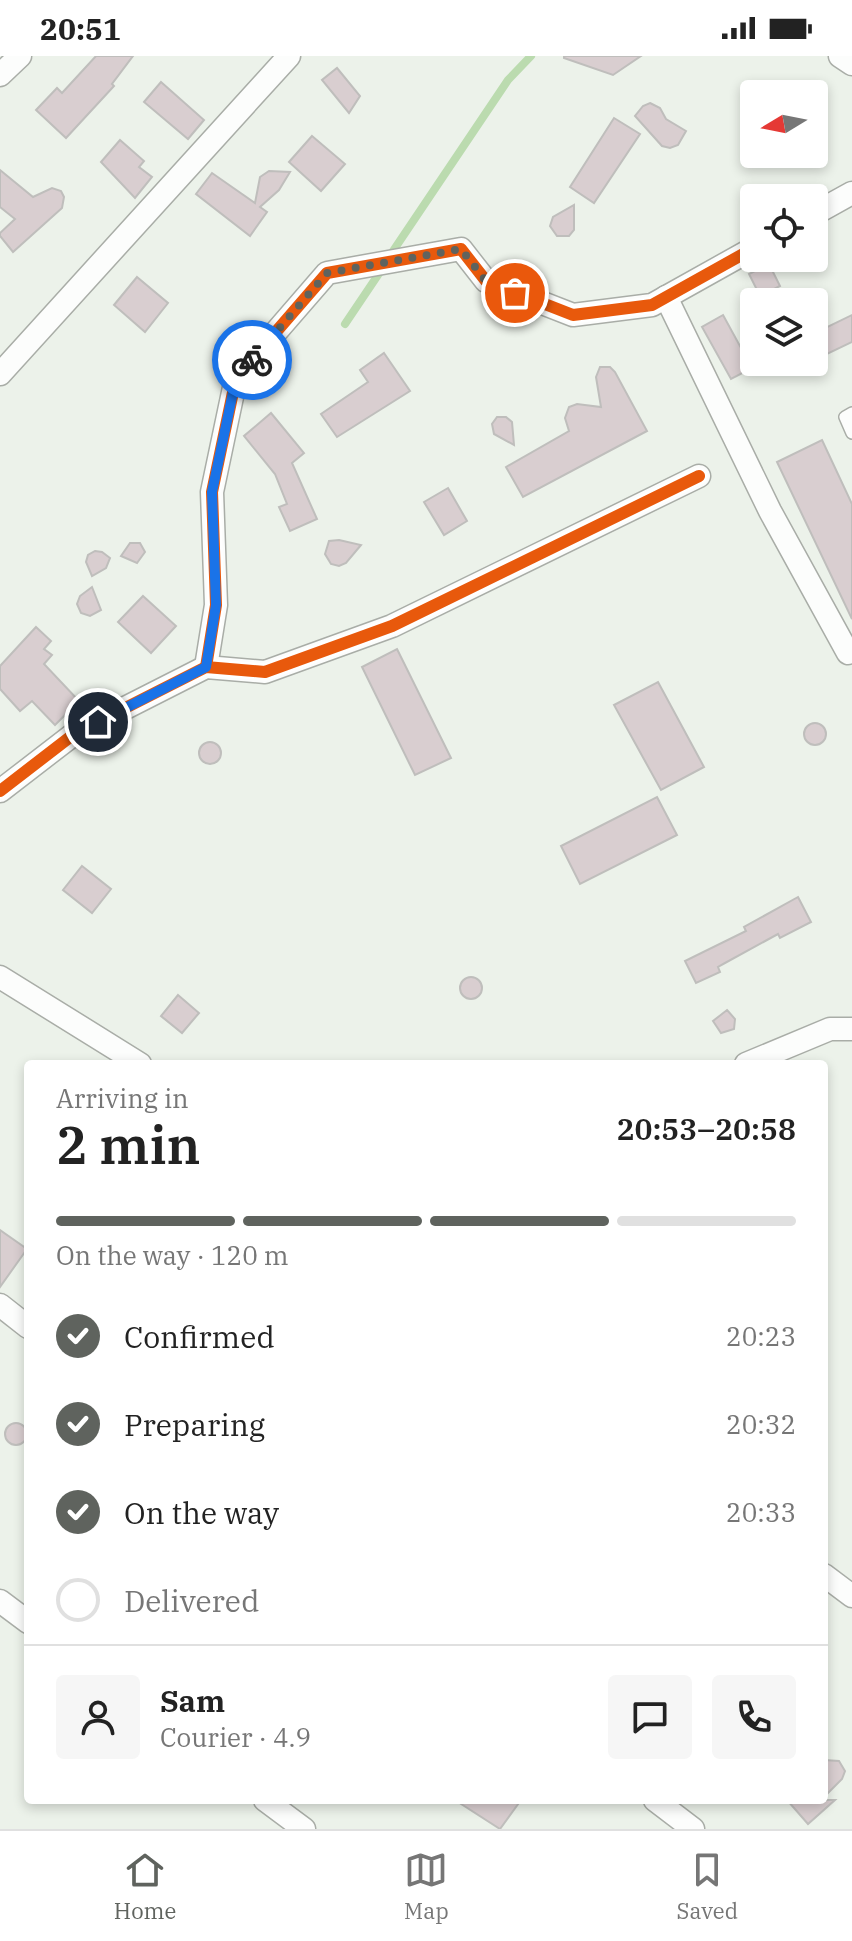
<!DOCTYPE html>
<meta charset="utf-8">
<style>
body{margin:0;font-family:"IBM Plex Serif",serif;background:#f6f6f6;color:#222;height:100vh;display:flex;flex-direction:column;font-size:30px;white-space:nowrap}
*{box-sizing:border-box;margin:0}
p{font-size:26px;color:#767676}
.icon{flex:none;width:44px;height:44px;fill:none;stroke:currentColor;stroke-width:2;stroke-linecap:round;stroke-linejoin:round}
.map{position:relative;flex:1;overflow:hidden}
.panel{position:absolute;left:24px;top:1004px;width:804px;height:744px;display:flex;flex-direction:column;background:#fff;border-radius:8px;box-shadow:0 4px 12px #0003}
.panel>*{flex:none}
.needle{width:52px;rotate:260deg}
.fabs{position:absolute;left:740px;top:24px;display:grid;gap:16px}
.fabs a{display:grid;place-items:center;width:88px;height:88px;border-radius:8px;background:#fff;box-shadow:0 4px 12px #0003;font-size:40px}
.pin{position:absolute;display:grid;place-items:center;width:68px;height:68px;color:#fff;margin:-34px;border:4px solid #fff;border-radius:50%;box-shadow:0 2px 8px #0007}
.courier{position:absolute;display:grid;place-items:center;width:80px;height:80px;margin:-40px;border:6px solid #1a73e8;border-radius:50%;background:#fff;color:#222;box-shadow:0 2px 10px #0007}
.overview em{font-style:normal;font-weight:600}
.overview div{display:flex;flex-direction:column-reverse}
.overview{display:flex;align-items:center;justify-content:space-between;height:136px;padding:0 32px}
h1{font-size:52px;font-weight:600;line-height:60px}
.bar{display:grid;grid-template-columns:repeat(4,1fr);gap:12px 8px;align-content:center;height:96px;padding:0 32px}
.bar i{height:10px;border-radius:6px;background:#e0e0e0}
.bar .on{background:#5f635e}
.bar p{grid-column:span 4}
.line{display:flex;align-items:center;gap:20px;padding:0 32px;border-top:2px solid #e0e0e0}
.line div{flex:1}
.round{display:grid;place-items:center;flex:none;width:84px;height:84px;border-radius:8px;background:#f6f6f6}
ol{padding:0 32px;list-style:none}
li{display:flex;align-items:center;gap:24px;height:88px}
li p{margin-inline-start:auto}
li .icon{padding:8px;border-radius:50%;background:#5f635e;color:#fff;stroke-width:4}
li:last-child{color:#767676}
li i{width:44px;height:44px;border:4px solid #e0e0e0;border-radius:50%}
.status{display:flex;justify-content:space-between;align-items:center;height:56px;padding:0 40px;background:#fff;direction:ltr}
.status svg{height:22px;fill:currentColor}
.tab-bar{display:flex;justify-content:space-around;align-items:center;height:112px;border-top:2px solid #e0e0e0;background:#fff;font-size:22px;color:#767676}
.tab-bar a{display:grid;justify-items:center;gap:4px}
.tab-bar .on{color:#5f635e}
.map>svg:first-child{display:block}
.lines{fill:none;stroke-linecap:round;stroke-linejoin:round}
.stream{stroke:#bbdbaf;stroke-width:8}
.building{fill:#d9ced0;stroke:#bfbebc;stroke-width:2}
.service-casing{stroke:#a9ada7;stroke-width:14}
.minor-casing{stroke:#a9ada7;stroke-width:25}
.service{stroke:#fcfdfc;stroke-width:11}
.minor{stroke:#fcfdfc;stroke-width:22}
.cycleway-casing{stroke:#fff;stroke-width:17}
.cycleway{stroke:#e8590c;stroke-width:12}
.done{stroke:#5f635e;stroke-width:8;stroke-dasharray:0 14.4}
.route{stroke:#1a73e8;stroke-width:10}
</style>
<div class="status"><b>20:51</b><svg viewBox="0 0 49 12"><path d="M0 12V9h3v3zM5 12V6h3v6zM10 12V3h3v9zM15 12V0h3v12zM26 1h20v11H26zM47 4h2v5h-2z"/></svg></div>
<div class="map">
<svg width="852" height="1773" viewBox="0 0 852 1773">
<rect width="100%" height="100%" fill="#ecf2ea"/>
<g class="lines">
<g class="stream">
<path d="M389,201L508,24L531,0"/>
<path d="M345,268L382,213"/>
</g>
</g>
<g class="building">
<path d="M96,0H133L112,28L114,30L66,82L36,54L57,32L62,37Z"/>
<path d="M564,0H641L613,19L564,2Z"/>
<path d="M337,12L360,40L349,57L322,24Z"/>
<path d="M161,26L204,64L188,83L144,46Z"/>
<path d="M650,47L660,52L666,63L686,75L678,89L670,92L662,90L635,60L643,50Z"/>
<path d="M614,62L640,78L594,147L570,131Z"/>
<path d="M312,80L345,108L321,135L289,106Z"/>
<path d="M120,84L144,105L139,111L152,121L135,142L101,106Z"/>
<path d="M0,114L33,141L52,132L61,135L64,141L62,152L13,196L0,180V177L15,163L0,151Z"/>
<path d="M269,115L290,116L279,134L260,151L267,156L250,180L196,138L212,117L255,147L260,121Z"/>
<path d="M574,149V174L569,180H557L550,170L553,161Z"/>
<path d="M769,208L780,230L760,240L749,218Z"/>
<path d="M137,221L168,247L145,276L114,249Z"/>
<path d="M723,259L752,312L731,323L702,271Z"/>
<path d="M852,259V286L827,298L817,276Z"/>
<path d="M384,297L410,335L337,381L321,358L368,326L360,314Z"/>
<path d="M600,311H610L615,316L647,375L523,441L506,411L569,375L565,362L569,351L577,348L601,351L596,321Z"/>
<path d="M271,357L304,397L292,407L317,463L290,475L279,451L287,448L275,418L244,380Z"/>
<path d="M497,361H506L512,366L514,389L494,378L492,368Z"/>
<path d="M822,384L852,448V563L777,406Z"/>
<path d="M448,432L467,465L444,479L424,446Z"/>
<path d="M339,484L361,489L346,507L339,510L331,508L325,498L329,485Z"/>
<path d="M130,487H140L145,496L137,507L121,500Z"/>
<path d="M95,495L102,496L110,502L106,512L92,520L86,506L88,499Z"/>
<path d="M92,531L101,554L90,560L81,557L77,548L80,540Z"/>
<path d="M143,540L176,570L151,597L118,566Z"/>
<path d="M36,571L51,585L44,593L52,599L44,608L79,645L55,669L32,645L20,655L0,633V610Z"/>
<path d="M397,593L451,702L415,719L362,611Z"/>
<path d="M658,626L704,711L661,734L614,649Z"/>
<circle cx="815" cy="678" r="11"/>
<circle cx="210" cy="697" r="11"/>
<path d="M657,741L677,779L580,828L561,790Z"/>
<path d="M82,810L111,833L92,857L63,834Z"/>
<path d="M798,841L811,866L780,882L778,878L725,907L718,911L720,916L696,927L685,905L746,875L744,871Z"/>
<circle cx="471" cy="932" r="11"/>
<path d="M178,939L199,957L182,977L161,960Z"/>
<path d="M727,954L735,963L734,973L721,977L713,965Z"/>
<path d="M0,1174L27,1193L0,1231Z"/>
<circle cx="16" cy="1378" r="11"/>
<path d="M824,1704L839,1705L845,1715L842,1723L824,1741Z"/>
<path d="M455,1744H521L500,1773Z"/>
<path d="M787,1744H835L808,1768Z"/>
</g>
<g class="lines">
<g class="service-casing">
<path id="service" d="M852,357L845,361L852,377"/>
</g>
<g class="minor-casing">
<g id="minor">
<path d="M840,0L852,8"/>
<path d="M0,19L20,0"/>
<path d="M814,158L852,137"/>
<path d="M666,241L770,455L848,597L852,595"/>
<path d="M0,318L289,0"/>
<path d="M206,611L216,549L212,436L236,322L327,217L461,193L486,225L573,259L652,249L754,192"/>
<path d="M0,735L74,678L206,611L265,616L392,570L699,420"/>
<path d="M0,921L140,1008"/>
<path d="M746,1008L830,973H852"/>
<path d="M0,1249L28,1271"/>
<path d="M824,1519L852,1540"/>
<path d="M0,1545L28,1566"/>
<path d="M265,1744L304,1773"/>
<path d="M655,1744L693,1773"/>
</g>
</g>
<use href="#service" class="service"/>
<use href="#minor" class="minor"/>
<g class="cycleway-casing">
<g id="cycleway">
<path d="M206,611L216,549L212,436L236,322L327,217L461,193L486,225L573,259L652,249L754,192"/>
<path d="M0,735L74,678L206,611L265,616L392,570L699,420"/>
</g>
</g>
<use href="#cycleway" class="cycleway"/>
</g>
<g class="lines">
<path class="done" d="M252,304L327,217L461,193L486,225L515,237"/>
<path class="route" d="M98,666L206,611L216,549L212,436L236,322L252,304"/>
</g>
</svg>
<div class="fabs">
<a><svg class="needle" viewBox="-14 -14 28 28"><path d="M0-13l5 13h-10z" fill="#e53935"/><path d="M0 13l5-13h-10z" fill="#767676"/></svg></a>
<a><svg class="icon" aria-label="locate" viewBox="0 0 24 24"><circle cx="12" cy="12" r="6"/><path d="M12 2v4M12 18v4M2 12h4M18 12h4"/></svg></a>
<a><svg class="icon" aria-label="layers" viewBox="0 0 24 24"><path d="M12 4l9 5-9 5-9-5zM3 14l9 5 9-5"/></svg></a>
</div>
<div class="pin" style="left:515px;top:237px;background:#ea580c"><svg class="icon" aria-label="bag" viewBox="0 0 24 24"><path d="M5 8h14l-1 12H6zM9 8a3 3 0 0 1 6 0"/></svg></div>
<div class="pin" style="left:98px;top:666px;background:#1f2937"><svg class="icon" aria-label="home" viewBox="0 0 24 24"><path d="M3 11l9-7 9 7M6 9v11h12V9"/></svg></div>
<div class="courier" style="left:252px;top:304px"><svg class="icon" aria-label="bike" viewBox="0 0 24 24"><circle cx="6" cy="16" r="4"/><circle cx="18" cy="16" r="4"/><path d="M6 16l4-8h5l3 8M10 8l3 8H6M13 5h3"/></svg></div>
<section class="panel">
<div class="overview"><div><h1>2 min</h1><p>Arriving in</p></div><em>20:53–20:58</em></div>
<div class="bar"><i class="on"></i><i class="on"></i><i class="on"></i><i></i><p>On the way · 120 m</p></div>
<ol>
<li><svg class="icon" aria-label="check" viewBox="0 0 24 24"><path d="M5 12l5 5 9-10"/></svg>Confirmed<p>20:23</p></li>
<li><svg class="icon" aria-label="check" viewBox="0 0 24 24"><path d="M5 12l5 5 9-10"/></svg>Preparing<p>20:32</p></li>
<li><svg class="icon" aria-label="check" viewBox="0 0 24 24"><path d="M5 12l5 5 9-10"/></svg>On the way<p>20:33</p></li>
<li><i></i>Delivered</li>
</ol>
<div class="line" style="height:144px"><a class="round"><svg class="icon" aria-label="person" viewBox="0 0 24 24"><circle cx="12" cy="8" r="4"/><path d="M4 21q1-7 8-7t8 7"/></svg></a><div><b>Sam</b><p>Courier · 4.9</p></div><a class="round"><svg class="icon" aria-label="chat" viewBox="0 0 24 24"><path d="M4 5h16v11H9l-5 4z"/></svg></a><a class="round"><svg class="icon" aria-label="phone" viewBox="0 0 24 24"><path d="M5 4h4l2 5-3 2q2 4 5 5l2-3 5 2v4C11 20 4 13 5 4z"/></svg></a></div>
</section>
</div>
<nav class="tab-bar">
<a class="on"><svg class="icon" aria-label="home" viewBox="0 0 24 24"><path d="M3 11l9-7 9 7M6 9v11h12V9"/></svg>Home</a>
<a><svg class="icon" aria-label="map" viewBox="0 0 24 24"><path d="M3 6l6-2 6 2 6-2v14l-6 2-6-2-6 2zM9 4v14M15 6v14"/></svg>Map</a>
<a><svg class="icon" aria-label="saved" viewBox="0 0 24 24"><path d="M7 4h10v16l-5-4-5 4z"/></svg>Saved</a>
</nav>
